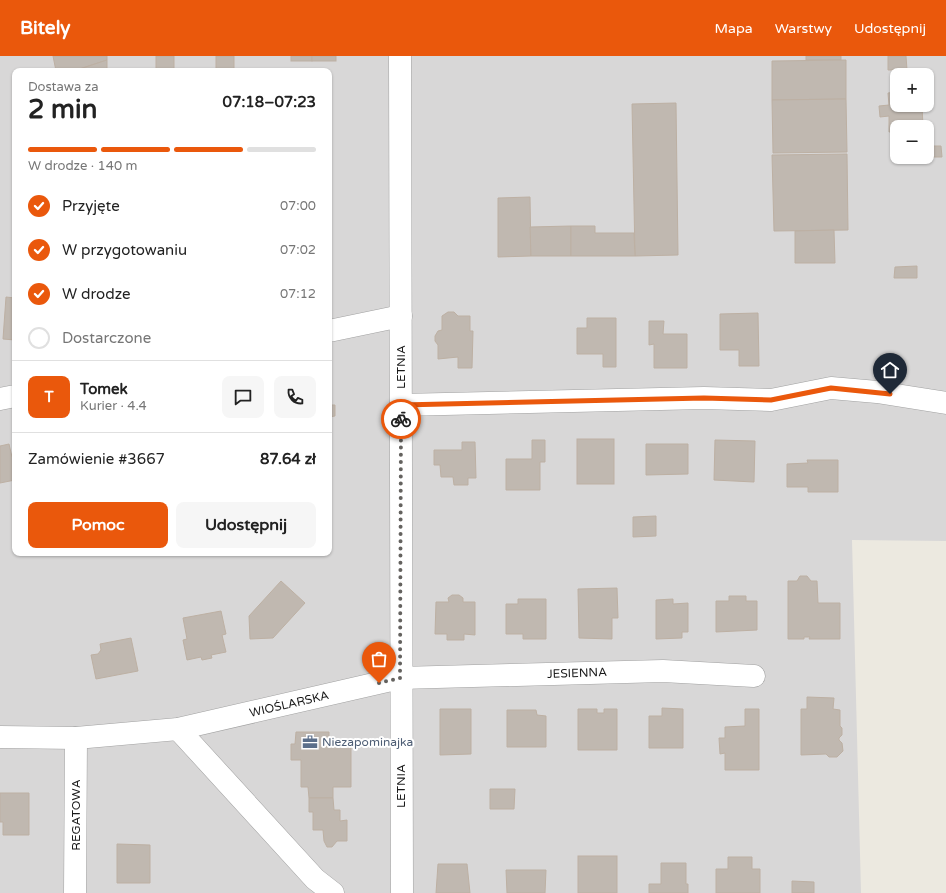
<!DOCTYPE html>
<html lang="pl">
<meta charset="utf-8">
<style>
body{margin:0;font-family:"Varela Round",sans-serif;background:#f6f6f6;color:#222;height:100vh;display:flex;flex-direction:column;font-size:15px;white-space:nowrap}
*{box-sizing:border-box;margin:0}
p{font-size:13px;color:#767676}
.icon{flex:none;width:22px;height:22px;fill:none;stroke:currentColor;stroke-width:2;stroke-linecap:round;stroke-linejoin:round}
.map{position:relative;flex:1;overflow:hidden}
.details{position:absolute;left:12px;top:12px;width:320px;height:488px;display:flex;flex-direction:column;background:#fff;border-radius:8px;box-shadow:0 1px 3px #0004}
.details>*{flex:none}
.tools{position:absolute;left:890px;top:12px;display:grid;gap:8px}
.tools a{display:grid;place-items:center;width:44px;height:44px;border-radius:8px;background:#fff;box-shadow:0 1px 3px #0004;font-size:20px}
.pin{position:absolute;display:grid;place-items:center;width:34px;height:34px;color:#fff;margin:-41px -17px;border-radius:50% 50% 50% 0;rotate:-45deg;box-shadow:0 0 4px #0007}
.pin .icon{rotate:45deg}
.courier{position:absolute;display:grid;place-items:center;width:40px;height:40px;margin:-20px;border:3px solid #ea580c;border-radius:50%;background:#fff;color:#222;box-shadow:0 1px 5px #0007}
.headline em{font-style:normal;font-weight:800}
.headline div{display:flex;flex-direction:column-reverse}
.headline{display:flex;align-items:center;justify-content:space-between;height:68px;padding:0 16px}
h1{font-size:26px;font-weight:800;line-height:30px}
.bar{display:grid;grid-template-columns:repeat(4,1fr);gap:6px 4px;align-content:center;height:48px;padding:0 16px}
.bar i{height:5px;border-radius:3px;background:#e0e0e0}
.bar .active{background:#ea580c}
.bar p{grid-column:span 4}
.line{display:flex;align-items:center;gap:10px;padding:0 16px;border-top:1px solid #e0e0e0}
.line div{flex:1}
.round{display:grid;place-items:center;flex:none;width:42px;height:42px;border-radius:8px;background:#f6f6f6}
ol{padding:0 16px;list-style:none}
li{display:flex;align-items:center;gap:12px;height:44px}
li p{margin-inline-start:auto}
li .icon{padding:4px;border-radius:50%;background:#ea580c;color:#fff;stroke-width:4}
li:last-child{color:#767676}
li i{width:22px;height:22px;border:2px solid #e0e0e0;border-radius:50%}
.action{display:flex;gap:8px;margin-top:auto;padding:8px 16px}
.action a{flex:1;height:46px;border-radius:8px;background:#ea580c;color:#fff;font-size:16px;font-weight:800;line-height:46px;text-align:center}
.action a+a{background:#f6f6f6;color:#222}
header{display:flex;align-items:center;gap:24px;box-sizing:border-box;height:56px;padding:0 20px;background:#ea580c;color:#fff}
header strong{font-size:19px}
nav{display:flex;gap:22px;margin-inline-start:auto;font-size:14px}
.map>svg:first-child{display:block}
.residential{fill:#d8d7d7;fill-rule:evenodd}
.building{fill:#c0b8b0;stroke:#bdb0a3}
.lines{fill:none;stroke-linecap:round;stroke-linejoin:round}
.minor-casing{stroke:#a1a1a1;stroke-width:23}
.minor{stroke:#fff;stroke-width:22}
.done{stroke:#64625f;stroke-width:4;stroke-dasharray:0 7.2}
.route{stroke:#ea580c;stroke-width:5}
.labels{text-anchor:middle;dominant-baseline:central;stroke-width:4;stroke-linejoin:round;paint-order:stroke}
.street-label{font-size:12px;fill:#1a1a1a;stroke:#fff}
.service-label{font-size:12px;fill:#4e5e75;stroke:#fff;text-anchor:start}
</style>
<header>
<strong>Bitely</strong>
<nav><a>Mapa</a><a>Warstwy</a><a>Udostępnij</a></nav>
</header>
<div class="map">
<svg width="946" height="837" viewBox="0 0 946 837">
<rect width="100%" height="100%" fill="#ece9e0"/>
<path class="residential" d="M0,0H946V485L852,484L861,837H0ZM15,15H329V497H15ZM897,19H927V49H897ZM897,71H927V101H897Z"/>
<g class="building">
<path d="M53,0H107V4L73,15H56Z"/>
<rect x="156" y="0" width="18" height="15"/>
<rect x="216" y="0" width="18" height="15"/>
<rect x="291" y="0" width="21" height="5"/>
<rect x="312" y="0" width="24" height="5"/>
<rect x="806" y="0" width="35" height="4"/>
<path d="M888,0H906L907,14H888Z"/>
<path d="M107,4V15H81L80,13Z"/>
<path d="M846,4V43L772,44V5Z"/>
<path d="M897,36V49H922L923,71H897V75L889,76V60L880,61L879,50L889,49L888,37Z"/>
<path d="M846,43L847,96L773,97L772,44Z"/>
<path d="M676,47L678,199L635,200L632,48Z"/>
<path d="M927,90H941L942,101H910H927Z"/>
<path d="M847,98L848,174L774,175L772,99Z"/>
<path d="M530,141L531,200L498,201V142Z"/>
<path d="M571,170V200H531L530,171Z"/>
<path d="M571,170H595V177H634L635,200H571Z"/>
<path d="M834,174L835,207H795V175Z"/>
<path d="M917,210V222H894L895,211Z"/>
<path d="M6,241L15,242V284L3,283Z"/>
<path d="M448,256H454L458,260H470V275H473L472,312H458V301L438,303V289L435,285V280L438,275L442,274V260Z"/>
<path d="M758,257L759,310H739V294H720V258Z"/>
<path d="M587,262H616V311H603V298H577V272H587Z"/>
<path d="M649,265H664L663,278H687V312H654V288L649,289Z"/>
<path d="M329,334L330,349H335V360L329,361Z"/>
<rect x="577" y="383" width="37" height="45"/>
<path d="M532,384H545V406H540V434H506V403H532Z"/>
<path d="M715,384L755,385L754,426L714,424Z"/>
<path d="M462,386H475L476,422H468V429H454L453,421H441L440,409H434V394H462Z"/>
<path d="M9,388L12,401L15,400V424L0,427V390Z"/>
<path d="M646,388H688V418L646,419Z"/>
<path d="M807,404H838V436H808V431H787V408L808,407Z"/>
<path d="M656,460V480L633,481V461Z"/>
<path d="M800,520H807L811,525H817L818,547H840V583H809L810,581H804V583H788V525H797Z"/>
<path d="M281,525L305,547L273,582L250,583L249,560Z"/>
<path d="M617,532L618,562H612V583L579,582L578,533Z"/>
<path d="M452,539H459L463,542V546H475V579L464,578V584H447V578H435L436,546H449L448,542Z"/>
<path d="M729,540H746V545H757V574L716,576V545H729Z"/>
<path d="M518,543H546V583H523V578H506V548H518Z"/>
<path d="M673,543V548L688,547V576H682V582L656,583V544Z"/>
<path d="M221,555L226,578L222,579L226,596L211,599L212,602L202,604L201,601L187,604L183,584L187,583L183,562Z"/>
<path d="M131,582L138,615L96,623L91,599L98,598L101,594L100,588Z"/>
<path d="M807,641L834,642L833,653L840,654V670L842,672V679L839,682V684L842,687L843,695L837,701H829L826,698L801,699V653H807Z"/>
<path d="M662,652L683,653V692H649V660H662Z"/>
<path d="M440,653H471V698L440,699Z"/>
<path d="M578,653H597V657H604V653H617V694H578Z"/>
<path d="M745,653H759V714H725V697L720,698L719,682H725V671L745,670Z"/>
<path d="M507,654H536L537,659L546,660V691H507Z"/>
<path d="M296,676H329V686H351V731H333V742H309L308,731H301V704H291V688H295Z"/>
<path d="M490,733H515L514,753H490Z"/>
<path d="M0,737H29V779H3V766H0Z"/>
<path d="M309,742H333L334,754H340V765L347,764V785H337L332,791H327L324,785L323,774H313V756H309Z"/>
<path d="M117,788L150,789V827H117Z"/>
<rect x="578" y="800" width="39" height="37"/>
<path d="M728,801H752V813H760V837H716V813H728Z"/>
<path d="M661,807H686V828H688V837H649V828H661Z"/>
<path d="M438,808H467L470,837H436Z"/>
<path d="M506,814H546L545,837H507Z"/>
<path d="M792,825L814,826V837H792Z"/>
</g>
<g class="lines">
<g class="minor-casing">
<g id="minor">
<path d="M400,0L402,837"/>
<path d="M329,275L401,260"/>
<path d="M0,343L15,340"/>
<path d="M401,349L704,342L771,344L831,332L877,336L946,347"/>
<path d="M178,673L315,823L333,837"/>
<path d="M0,681L76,682L178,673L400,622L663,615L754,620"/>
<path d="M75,837L76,682"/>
</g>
</g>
<use href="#minor" class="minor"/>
</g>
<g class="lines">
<path class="done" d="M379,627L400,622L401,363"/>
<path class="route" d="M401,363V349L704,342L771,344L831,332L890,338"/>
</g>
<defs>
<g id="office-bare" transform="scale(1.2)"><path d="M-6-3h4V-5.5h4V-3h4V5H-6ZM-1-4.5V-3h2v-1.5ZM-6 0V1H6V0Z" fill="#5c6f8a" stroke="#fff" stroke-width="2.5" paint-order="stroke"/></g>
</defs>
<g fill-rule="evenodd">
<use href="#office-bare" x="310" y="686"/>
</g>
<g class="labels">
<g class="street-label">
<text transform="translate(401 311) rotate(-90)">LETNIA</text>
<text transform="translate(577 617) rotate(-2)">JESIENNA</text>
<text transform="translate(289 648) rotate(-13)">WIOŚLARSKA</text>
<text transform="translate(401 730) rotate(-90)">LETNIA</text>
<text transform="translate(76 759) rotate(-90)">REGATOWA</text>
</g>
<g class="service-label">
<text x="322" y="686">Niezapominajka</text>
</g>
</g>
</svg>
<div class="tools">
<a>+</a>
<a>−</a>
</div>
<div class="pin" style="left:379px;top:627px;background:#ea580c"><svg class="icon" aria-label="bag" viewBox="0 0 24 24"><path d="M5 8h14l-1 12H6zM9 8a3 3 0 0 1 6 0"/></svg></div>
<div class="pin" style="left:890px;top:338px;background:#1f2937"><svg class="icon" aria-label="home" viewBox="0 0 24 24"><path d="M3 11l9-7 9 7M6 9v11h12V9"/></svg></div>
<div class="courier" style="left:401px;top:363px"><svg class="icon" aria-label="bike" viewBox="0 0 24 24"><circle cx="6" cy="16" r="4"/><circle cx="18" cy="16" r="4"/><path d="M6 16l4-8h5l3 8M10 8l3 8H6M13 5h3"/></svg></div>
<section class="details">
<div class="headline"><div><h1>2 min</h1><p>Dostawa za</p></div><em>07:18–07:23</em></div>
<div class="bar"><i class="active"></i><i class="active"></i><i class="active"></i><i></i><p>W drodze · 140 m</p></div>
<ol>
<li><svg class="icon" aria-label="check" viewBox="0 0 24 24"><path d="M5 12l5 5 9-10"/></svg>Przyjęte<p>07:00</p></li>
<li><svg class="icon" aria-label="check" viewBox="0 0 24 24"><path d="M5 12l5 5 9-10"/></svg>W przygotowaniu<p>07:02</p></li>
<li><svg class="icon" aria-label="check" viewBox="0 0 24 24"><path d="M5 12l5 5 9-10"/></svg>W drodze<p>07:12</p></li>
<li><i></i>Dostarczone</li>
</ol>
<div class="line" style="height:72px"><b class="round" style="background:#ea580c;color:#fff">T</b><div><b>Tomek</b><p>Kurier · 4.4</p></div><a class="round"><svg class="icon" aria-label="chat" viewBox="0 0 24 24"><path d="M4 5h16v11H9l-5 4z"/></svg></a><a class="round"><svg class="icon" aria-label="phone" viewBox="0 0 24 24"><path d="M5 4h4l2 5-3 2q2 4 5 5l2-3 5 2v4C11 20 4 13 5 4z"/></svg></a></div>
<div class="line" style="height:52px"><div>Zamówienie #3667</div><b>87.64 zł</b></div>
<div class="action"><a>Pomoc</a><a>Udostępnij</a></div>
</section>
</div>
